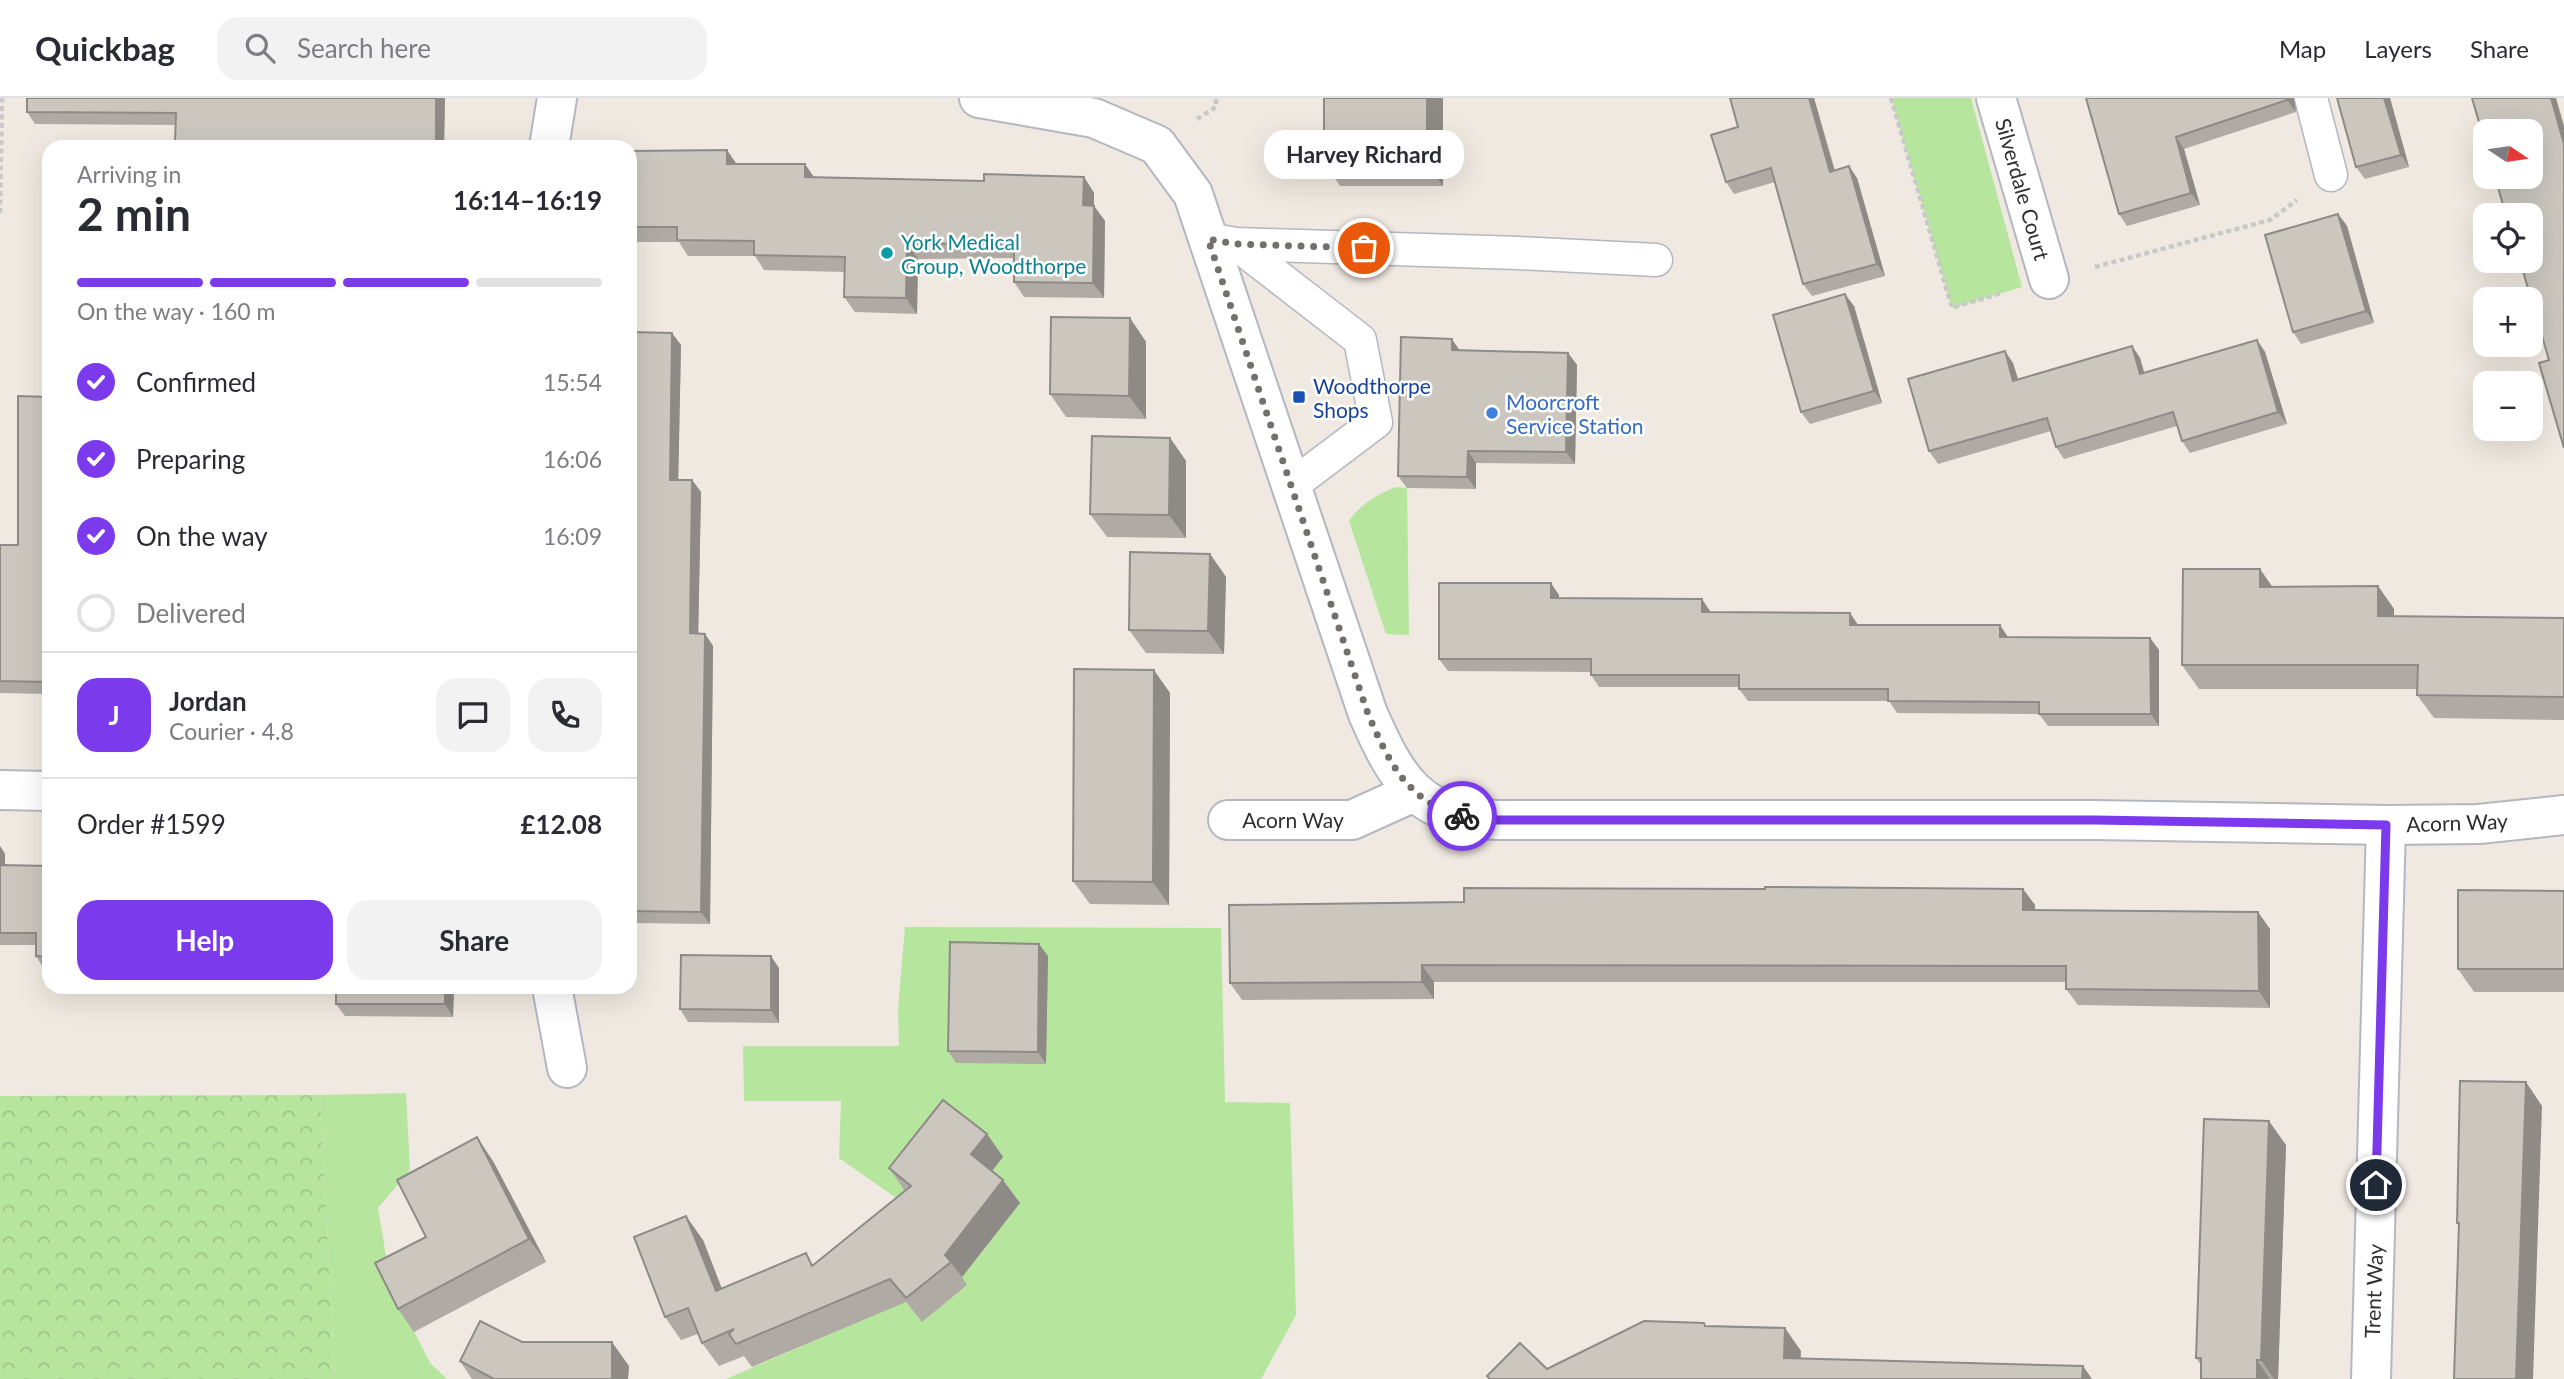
<!DOCTYPE html>
<meta charset="utf-8">
<style>
body{margin:0;font-family:Lato,sans-serif;background:#f2f2f3;color:#2b2b33;height:100vh;display:flex;flex-direction:column;font-size:26px;white-space:nowrap}
*{box-sizing:border-box;margin:0}
p{font-size:23px;color:#7c7c81}
.icon{flex:none;width:38px;height:38px;fill:none;stroke:currentColor;stroke-width:2;stroke-linecap:round;stroke-linejoin:round}
.map{position:relative;flex:1;overflow:hidden}
.details{position:absolute;left:42px;top:42px;width:595px;height:854px;display:flex;flex-direction:column;background:#fff;border-radius:21px;box-shadow:0 7px 28px #0002}
.details>*{flex:none}
.needle{width:46px;rotate:103deg}
.tools{position:absolute;left:2473px;top:21px;display:grid;gap:14px}
.tools a{display:grid;place-items:center;width:70px;height:70px;border-radius:14px;background:#fff;box-shadow:0 7px 28px #0002;font-size:35px}
.pin{position:absolute;display:grid;place-items:center;width:60px;height:60px;color:#fff;margin:-30px;border:4px solid #fff;border-radius:50%;box-shadow:0 2px 7px #0007}
.courier{position:absolute;display:grid;place-items:center;width:70px;height:70px;margin:-35px;border:5px solid #7c3aed;border-radius:50%;background:#fff;color:#222;box-shadow:0 2px 9px #0007}
.bubble{position:absolute;height:49px;border-radius:21px;background:#fff;box-shadow:0 7px 28px #0002;font-size:23px;font-weight:700;line-height:49px;text-align:center}
.head em{font-style:normal;font-weight:700}
.head div{display:flex;flex-direction:column-reverse}
.head{display:flex;align-items:center;justify-content:space-between;height:119px;padding:0 35px}
h1{font-size:46px;font-weight:700;line-height:52px}
.bar{display:grid;grid-template-columns:repeat(4,1fr);gap:10px 7px;align-content:center;height:84px;padding:0 35px}
.bar i{height:9px;border-radius:5px;background:#e1e1e2}
.bar .on{background:#7c3aed}
.bar p{grid-column:span 4}
.line{display:flex;align-items:center;gap:18px;padding:0 35px;border-top:2px solid #e1e1e2}
.line div{flex:1}
.round{display:grid;place-items:center;flex:none;width:74px;height:74px;border-radius:21px;background:#f2f2f3}
ol{padding:0 35px;list-style:none}
li{display:flex;align-items:center;gap:21px;height:77px}
li p{margin-inline-start:auto}
li .icon{padding:7px;border-radius:50%;background:#7c3aed;color:#fff;stroke-width:4}
li:last-child{color:#7c7c81}
li i{width:38px;height:38px;border:4px solid #e1e1e2;border-radius:50%}
.primary-button{display:flex;gap:14px;margin-top:auto;padding:14px 35px}
.primary-button a{flex:1;height:80px;border-radius:21px;background:#7c3aed;color:#fff;font-size:28px;font-weight:700;line-height:80px;text-align:center}
.primary-button a+a{background:#f2f2f3;color:#2b2b33}
header{display:flex;align-items:center;gap:42px;box-sizing:border-box;height:98px;padding:0 35px;background:#fff;border-bottom:2px solid #e1e1e2}
header strong{font-size:33px}
nav{display:flex;gap:38px;margin-inline-start:auto;font-size:24px}
.search{width:490px;height:63px;background:#f2f2f3;display:flex;align-items:center;gap:18px;box-sizing:border-box;padding:0 24px;border-radius:21px;color:#7c7c81;font-size:26px}
.map>svg:first-child{display:block}
.grass{fill:#b6e59e}
.park{fill:url(#park-crowns)}
.lines{fill:none;stroke-linecap:round;stroke-linejoin:round}
.lane-casing{stroke:#b4b7c1;stroke-width:35}
.street-casing{stroke:#b4b7c1;stroke-width:42}
.path{stroke:#c9c9c9;stroke-width:4.5;stroke-dasharray:5 3.5;stroke-linecap:butt}
.lane{stroke:#fff;stroke-width:32}
.street{stroke:#fff;stroke-width:38}
.wall{fill:#afaba4}
.shaded-wall{fill:#8e8b86}
.building{fill:#cbc7bf;stroke:#8e8b86;stroke-width:2}
.done{stroke:#726f6d;stroke-width:7;stroke-dasharray:0 12.6}
.route{stroke:#7c3aed;stroke-width:9}
.culture-dot{fill:#0f9aa8;stroke:#fff;stroke-width:2.5}
.transit-dot{fill:#1a4fb4;stroke:#fff;stroke-width:2.5}
.shop-dot{fill:#3f7fe0;stroke:#fff;stroke-width:2.5}
.labels{text-anchor:middle;dominant-baseline:central;stroke-width:5;stroke-linejoin:round;paint-order:stroke}
.street-label{font-size:21px;fill:#2e2e2e;stroke:#fff}
.culture-label{font-size:21px;fill:#0d838f;stroke:#fff;text-anchor:start}
.transit-label{font-size:21px;fill:#164399;stroke:#fff;text-anchor:start}
.shop-label{font-size:21px;fill:#366cbe;stroke:#fff;text-anchor:start}
</style>
<header>
<strong>Quickbag</strong>
<div class="search"><svg class="icon" aria-label="search" viewBox="0 0 24 24"><circle cx="10" cy="10" r="6"/><path d="M15 15l6 6"/></svg>Search here</div>
<nav><a>Map</a><a>Layers</a><a>Share</a></nav>
</header>
<div class="map">
<svg width="2564" height="1281" viewBox="0 0 2564 1281">
<defs>
<pattern id="park-crowns" width="20" height="18" patternUnits="userSpaceOnUse" patternTransform="scale(1.75)"><rect width="20" height="18" fill="#b6e59e"/><path d="M2 6a3 3 0 1 1 6 0M12 15a3 3 0 1 1 6 0" fill="none" stroke="#9dc588"/></pattern>
</defs>
<rect width="100%" height="100%" fill="#efe9e1"/>
<g class="grass">
<path d="M1891,0H1971L2022,189L1952,210Z"/>
<path d="M1396,389L1407,390L1409,537L1386,536L1349,423C1360,407 1377,396 1396,389Z"/>
<path d="M905,829L1221,830L1225,1004L1290,1005L1296,1217L1261,1281H726L844,1230L868,1159L922,1223L918,1116L978,1159L1019,1105L987,1079L1003,1059L902,1104L839,1060L841,1003H744L743,948H899L898,911Z"/>
<path d="M406,995L410,1072L378,1110L391,1188L430,1265L447,1281H335L320,997Z"/>
</g>
<path class="park" d="M320,997L335,1281H0V998Z"/>
<g class="lines">
<g class="lane-casing">
<g id="lane">
<path d="M2311,0L2331,77"/>
<path d="M1208,141L1236,146L1518,155L1656,162"/>
<path d="M1236,146L1360,242L1376,324L1291,388"/>
</g>
</g>
<g class="street-casing">
<g id="street">
<path d="M979,0L1094,20L1157,47L1193,96L1368,616C1397,682 1418,719 1497,722H2095L2386,727L2479,726L2564,717"/>
<path d="M1996,0L2049,181"/>
<path d="M549,49L557,0"/>
<path d="M0,692L49,693"/>
<path d="M1228,722H1352L1414,694"/>
<path d="M552,889L567,970"/>
<path d="M2371,1281L2386,727"/>
</g>
</g>
<g class="path">
<path d="M1891,0L1952,210L2002,195"/>
<path d="M1197,21L1216,9V0"/>
<path d="M0,115L2,0"/>
<path d="M2095,169L2270,122L2297,102"/>
</g>
<use href="#lane" class="lane"/>
<use href="#street" class="street"/>
</g>
<g class="wall">
<path d="M445,0L444,49H180L175,43L176,27L35,26L27,14Z"/>
<path d="M1324,0H1443V88H1340L1324,64Z"/>
<path d="M1814,0L1835,72L1857,80L1885,178L1812,198L1803,186L1775,84L1734,96L1726,84L1738,29Z"/>
<path d="M2086,0H2294L2296,14L2184,51L2200,107L2127,128L2119,116Z"/>
<path d="M2390,0L2409,69L2365,81L2356,69Z"/>
<path d="M630,53L737,66L814,79L984,83L1084,79L1094,95V108L1105,123L1104,200L1024,199L1014,184V160L918,161L917,216L855,214L844,199L845,174L764,172L755,158H688L679,144H633L630,140Z"/>
<path d="M2338,116L2347,128L2374,225L2301,246L2293,234Z"/>
<path d="M1854,208L1882,305L1810,326L1801,314Z"/>
<path d="M1130,220L1146,244V321L1066,319L1050,296Z"/>
<path d="M630,234L681,247L678,382H692L701,394L698,535L705,536L713,548L710,826L630,825Z"/>
<path d="M2257,242L2265,254L2287,326L2190,355L2182,343L2177,328L2064,361L2056,349L2051,333L1938,366L1929,353L2013,265L2018,281L2132,248L2140,260L2144,275Z"/>
<path d="M1460,252L1568,255L1577,267L1575,366L1476,365V391L1407,390L1398,378Z"/>
<path d="M49,299V596L0,595V447H18Z"/>
<path d="M1170,340L1186,363V440L1107,439L1090,416Z"/>
<path d="M1210,456L1226,479L1224,556L1146,555L1129,532Z"/>
<path d="M2378,488L2394,511V518L2564,520V622L2434,620L2417,597L2418,591H2199L2182,567L2272,489Z"/>
<path d="M1559,497V500L1702,501L1710,514L1850,515L1858,527L2008,539L2150,540L2159,552V628H2048L2039,616L1897,615L1889,603H1748L1739,591V589H1599L1591,577V574L1448,573L1439,561Z"/>
<path d="M1170,595L1169,807L1090,806L1073,783Z"/>
<path d="M0,748L5,756V767L49,768V871H44L36,858V847H0Z"/>
<path d="M2023,791L2035,807V812L2270,831V910L2078,907L2066,891V884H1434V901L1242,902L1230,885L1464,804Z"/>
<path d="M2564,793V894H2474L2458,871Z"/>
<path d="M1048,858L1046,966L956,965L948,953Z"/>
<path d="M779,870V925L688,924L680,911Z"/>
<path d="M187,889H454L453,919L345,918L336,906V896L192,895Z"/>
<path d="M987,1036L1003,1059L992,1073L1020,1105L962,1179L967,1187L922,1224L906,1204L752,1269L744,1258L719,1268L702,1245L698,1236L681,1242L665,1219L703,1142L722,1191L814,1166L905,1093L889,1070Z"/>
<path d="M2286,1047L2278,1281H2201V1267L2196,1260Z"/>
<path d="M493,1063L546,1164L414,1234L398,1211L426,1139Z"/>
<path d="M522,1244L629,1268L628,1281H472L460,1263Z"/>
</g>
<g class="shaded-wall">
<path d="M436,0H445L444,49H436Z"/>
<path d="M1427,0H1443V88L1427,65Z"/>
<path d="M1809,0H1814L1838,86L1830,74Z"/>
<path d="M2287,0H2294L2296,14L2287,2Z"/>
<path d="M2384,0H2390L2409,69L2401,57Z"/>
<path d="M2551,0H2556L2564,28V46Z"/>
<path d="M2176,39L2184,51L2200,107L2191,95Z"/>
<path d="M727,52L738,68L727,66Z"/>
<path d="M805,66L816,82L805,79Z"/>
<path d="M1849,68L1857,80L1885,178L1877,166Z"/>
<path d="M1084,79L1094,95V108L1105,123L1104,200L1093,185L1083,107Z"/>
<path d="M2338,116L2347,128L2374,225L2366,213Z"/>
<path d="M907,146L918,161L917,216L906,200Z"/>
<path d="M1845,196L1854,208L1882,305L1874,293Z"/>
<path d="M1130,220L1146,244V321L1129,298Z"/>
<path d="M672,235L681,247L678,394L670,382Z"/>
<path d="M1452,241L1460,253L1452,252Z"/>
<path d="M2257,242L2265,254L2287,326L2278,314Z"/>
<path d="M2132,248L2140,260L2148,288L2140,276Z"/>
<path d="M2005,253L2013,265L2022,295L2013,283Z"/>
<path d="M1568,255L1577,267L1575,366L1566,354Z"/>
<path d="M1170,340L1186,363V440L1169,417Z"/>
<path d="M1468,353L1476,365V391L1467,379Z"/>
<path d="M692,382L701,394L698,547L690,535Z"/>
<path d="M1210,456L1226,479L1224,556L1208,533Z"/>
<path d="M2260,471L2276,494L2260,489Z"/>
<path d="M1551,485L1559,497V513L1551,500Z"/>
<path d="M2378,488L2394,511V541L2378,518Z"/>
<path d="M1702,501L1710,513V526L1702,514Z"/>
<path d="M1850,515L1858,527H1850Z"/>
<path d="M2000,527L2008,539H2000Z"/>
<path d="M705,536L713,548L710,826L701,814Z"/>
<path d="M2150,540L2159,552V628L2151,616Z"/>
<path d="M1154,572L1170,595L1169,807L1153,784Z"/>
<path d="M0,748L5,756V779L0,772Z"/>
<path d="M2023,791L2035,807V828L2023,812Z"/>
<path d="M2258,814L2270,831V910L2259,893Z"/>
<path d="M1039,846L1048,858L1046,966L1038,954Z"/>
<path d="M771,858L779,870V925L771,912Z"/>
<path d="M1422,867L1434,884V901L1422,884Z"/>
<path d="M445,889H454L453,919L445,906Z"/>
<path d="M2526,984L2542,1008L2533,1281H2516Z"/>
<path d="M2269,1023L2286,1047L2278,1281H2274L2261,1262Z"/>
<path d="M987,1036L1003,1059L987,1079L971,1056Z"/>
<path d="M477,1039L493,1063L546,1164L529,1141Z"/>
<path d="M1003,1082L1020,1105L962,1179L945,1157Z"/>
<path d="M686,1118L703,1142L732,1217L716,1193Z"/>
<path d="M1785,1230L1801,1253L1800,1281L1784,1260Z"/>
<path d="M612,1244L629,1268L628,1281H612Z"/>
<path d="M2257,1262L2270,1281H2257Z"/>
<path d="M2083,1268L2092,1281H2082Z"/>
</g>
<g class="building">
<path d="M27,0H436V49H327V44L175,43L176,15L27,14Z"/>
<path d="M1324,0H1427V65L1324,64Z"/>
<path d="M1730,0H1809L1830,74L1849,68L1877,166L1803,186L1771,70L1726,84L1711,37L1738,29Z"/>
<path d="M2086,0H2287V2L2176,39L2191,95L2119,116Z"/>
<path d="M2337,0H2384L2401,57L2356,69Z"/>
<path d="M2472,0H2551L2564,46V350L2539,265L2549,262L2520,163H2530V117H2506L2495,79H2530V33H2485V45Z"/>
<path d="M727,52V66H805V79L984,83V76L1084,79L1083,107L1094,108L1093,185L1014,184V145L907,146L906,200L844,199L845,159L754,157V143L677,142V129H630V53Z"/>
<path d="M2338,116L2366,213L2293,234L2265,137Z"/>
<path d="M1845,196L1874,293L1801,314L1773,217Z"/>
<path d="M1051,219L1130,220L1129,298L1050,296Z"/>
<path d="M630,234L672,235L670,382H692L690,535L705,536L701,814L630,813Z"/>
<path d="M1401,239L1452,241V252L1568,255L1566,354L1468,353L1467,379L1398,378Z"/>
<path d="M2257,242L2278,314L2182,343L2173,314L2056,349L2047,320L1929,353L1908,281L2005,253L2013,283L2132,248L2140,276Z"/>
<path d="M18,298L49,299V584L0,583V447H18Z"/>
<path d="M1092,338L1170,340L1169,417L1090,416Z"/>
<path d="M1130,454L1210,456L1208,533L1129,532Z"/>
<path d="M2183,471H2260V489L2378,488V518L2564,520V599L2417,597L2418,567H2182Z"/>
<path d="M1439,485H1551V500L1702,501V514L1850,515V527H2000V539L2150,540L2151,616H2039V604L1888,603V591H1739V577H1591V561H1439Z"/>
<path d="M1074,571L1154,572L1153,784L1073,783Z"/>
<path d="M0,767L49,768V859L36,858V835H0Z"/>
<path d="M1765,789L2023,791V812L2258,814L2259,893L2066,891V868L1422,867V884L1230,885L1229,807L1464,804V790L1765,791Z"/>
<path d="M2458,792L2564,793V871H2458Z"/>
<path d="M950,844L1039,846L1038,954L948,953Z"/>
<path d="M681,857L771,858V912L680,911Z"/>
<rect x="336" y="889" width="109" height="17"/>
<path d="M2460,983L2526,984L2516,1281H2454L2459,1125H2457Z"/>
<path d="M943,1002L987,1036L971,1056L1003,1082L945,1157L951,1164L906,1200L890,1181L736,1246L729,1236L734,1231L702,1245L688,1210L665,1219L634,1139L686,1118L716,1193L806,1155L812,1168L911,1088L889,1070Z"/>
<path d="M2204,1021L2269,1023L2261,1262H2257V1281H2201V1260H2196Z"/>
<path d="M477,1039L529,1141L398,1211L375,1165L426,1139L397,1082Z"/>
<path d="M480,1223L522,1244H612V1281H494L460,1263Z"/>
<path d="M1644,1223L1704,1225L1705,1228L1785,1230L1784,1260L2083,1268L2082,1281H1490L1487,1278L1520,1245L1547,1271Z"/>
</g>
<g class="lines">
<path class="done" d="M1364,150L1236,146L1208,141L1368,616C1389,664 1407,704 1462,718"/>
<path class="route" d="M1462,718L1497,722H2095L2386,727L2376,1087"/>
</g>
<circle class="culture-dot" cx="887" cy="155" r="7"/>
<rect class="transit-dot" x="1292" y="292" width="14" height="14" rx="3.5"/>
<circle class="shop-dot" cx="1492" cy="315" r="7"/>
<g class="labels">
<g class="street-label">
<text transform="translate(2023 91) rotate(74)">Silverdale Court</text>
<text x="1293" y="721">Acorn Way</text>
<text transform="translate(2457 724) rotate(-2)">Acorn Way</text>
<text transform="translate(2373 1193) rotate(-88)">Trent Way</text>
</g>
<g class="culture-label">
<text x="901" y="143">York Medical<tspan x="901" dy="24">Group, Woodthorpe</tspan></text>
</g>
<g class="transit-label">
<text x="1313" y="287">Woodthorpe<tspan x="1313" dy="24">Shops</tspan></text>
</g>
<g class="shop-label">
<text x="1506" y="303">Moorcroft<tspan x="1506" dy="24">Service Station</tspan></text>
</g>
</g>
</svg>
<div class="tools">
<a><svg class="needle" viewBox="-14 -14 28 28"><path d="M0-13l5 13h-10z" fill="#e53935"/><path d="M0 13l5-13h-10z" fill="#7c7c81"/></svg></a>
<a><svg class="icon" aria-label="locate" viewBox="0 0 24 24"><circle cx="12" cy="12" r="6"/><path d="M12 2v4M12 18v4M2 12h4M18 12h4"/></svg></a>
<a>+</a>
<a>−</a>
</div>
<div class="pin" style="left:1364px;top:150px;background:#ea580c"><svg class="icon" aria-label="bag" viewBox="0 0 24 24"><path d="M5 8h14l-1 12H6zM9 8a3 3 0 0 1 6 0"/></svg></div>
<div class="pin" style="left:2376px;top:1087px;background:#1f2937"><svg class="icon" aria-label="home" viewBox="0 0 24 24"><path d="M3 11l9-7 9 7M6 9v11h12V9"/></svg></div>
<div class="courier" style="left:1462px;top:718px"><svg class="icon" aria-label="bike" viewBox="0 0 24 24"><circle cx="6" cy="16" r="4"/><circle cx="18" cy="16" r="4"/><path d="M6 16l4-8h5l3 8M10 8l3 8H6M13 5h3"/></svg></div>
<div class="bubble" style="left:1264px;top:32px;width:200px">Harvey Richard</div>
<section class="details">
<div class="head"><div><h1>2 min</h1><p>Arriving in</p></div><em>16:14–16:19</em></div>
<div class="bar"><i class="on"></i><i class="on"></i><i class="on"></i><i></i><p>On the way · 160 m</p></div>
<ol>
<li><svg class="icon" aria-label="check" viewBox="0 0 24 24"><path d="M5 12l5 5 9-10"/></svg>Confirmed<p>15:54</p></li>
<li><svg class="icon" aria-label="check" viewBox="0 0 24 24"><path d="M5 12l5 5 9-10"/></svg>Preparing<p>16:06</p></li>
<li><svg class="icon" aria-label="check" viewBox="0 0 24 24"><path d="M5 12l5 5 9-10"/></svg>On the way<p>16:09</p></li>
<li><i></i>Delivered</li>
</ol>
<div class="line" style="height:126px"><b class="round" style="background:#7c3aed;color:#fff">J</b><div><b>Jordan</b><p>Courier · 4.8</p></div><a class="round"><svg class="icon" aria-label="chat" viewBox="0 0 24 24"><path d="M4 5h16v11H9l-5 4z"/></svg></a><a class="round"><svg class="icon" aria-label="phone" viewBox="0 0 24 24"><path d="M5 4h4l2 5-3 2q2 4 5 5l2-3 5 2v4C11 20 4 13 5 4z"/></svg></a></div>
<div class="line" style="height:91px"><div>Order #1599</div><b>£12.08</b></div>
<div class="primary-button"><a>Help</a><a>Share</a></div>
</section>
</div>
